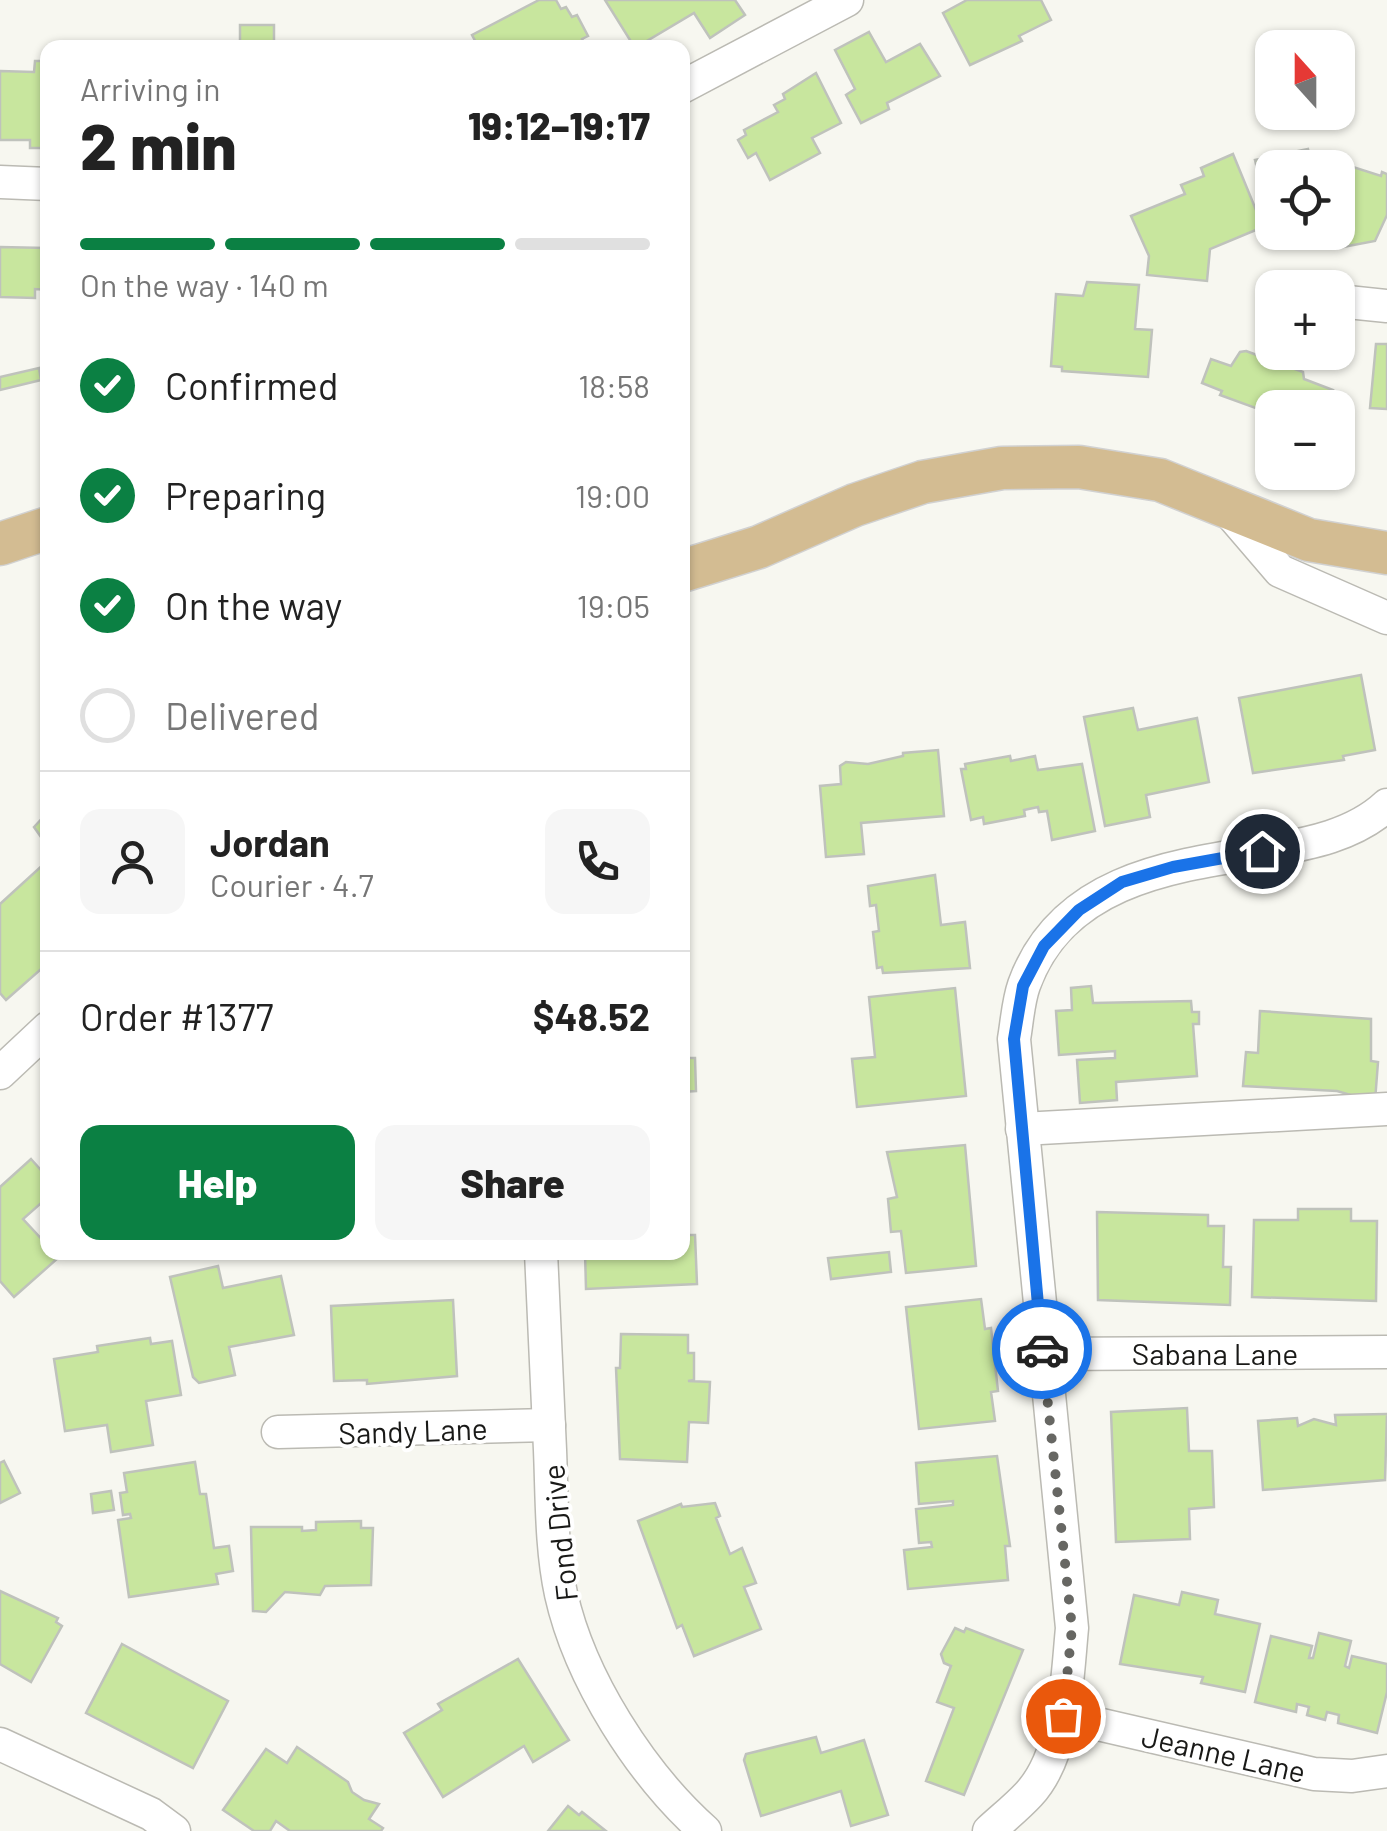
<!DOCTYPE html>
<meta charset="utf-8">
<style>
body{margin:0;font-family:Barlow,sans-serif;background:#f6f6f6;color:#222;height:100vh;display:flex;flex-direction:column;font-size:38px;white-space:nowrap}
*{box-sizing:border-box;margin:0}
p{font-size:32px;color:#767676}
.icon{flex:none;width:55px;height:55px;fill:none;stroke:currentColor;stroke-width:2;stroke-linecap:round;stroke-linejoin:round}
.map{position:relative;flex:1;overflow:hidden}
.details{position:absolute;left:40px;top:40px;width:650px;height:1220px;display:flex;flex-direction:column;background:#fff;border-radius:20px;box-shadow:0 2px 8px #0004}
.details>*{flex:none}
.needle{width:65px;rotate:339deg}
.tools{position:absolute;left:1255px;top:30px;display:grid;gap:20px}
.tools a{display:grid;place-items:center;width:100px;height:100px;border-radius:20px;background:#fff;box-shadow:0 2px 8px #0004;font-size:50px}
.pin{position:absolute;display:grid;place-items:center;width:85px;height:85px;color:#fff;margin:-42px;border:5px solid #fff;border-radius:50%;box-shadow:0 2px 10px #0007}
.courier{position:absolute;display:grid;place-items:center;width:100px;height:100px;margin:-50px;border:8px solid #1a73e8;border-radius:50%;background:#fff;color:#222;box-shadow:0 2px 12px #0007}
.overview em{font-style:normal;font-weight:800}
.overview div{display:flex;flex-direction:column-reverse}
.overview{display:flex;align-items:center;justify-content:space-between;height:170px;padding:0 40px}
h1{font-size:65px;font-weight:800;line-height:75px}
.bar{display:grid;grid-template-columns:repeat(4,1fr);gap:15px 10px;align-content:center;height:120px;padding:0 40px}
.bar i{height:12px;border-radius:8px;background:#e0e0e0}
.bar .on{background:#0b8043}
.bar p{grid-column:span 4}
.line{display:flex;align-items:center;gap:25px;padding:0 40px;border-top:2px solid #e0e0e0}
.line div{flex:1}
.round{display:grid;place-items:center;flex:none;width:105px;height:105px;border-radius:20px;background:#f6f6f6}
ol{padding:0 40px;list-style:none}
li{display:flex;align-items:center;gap:30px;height:110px}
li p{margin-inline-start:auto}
li .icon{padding:10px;border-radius:50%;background:#0b8043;color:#fff;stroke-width:4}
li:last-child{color:#767676}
li i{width:55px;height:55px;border:5px solid #e0e0e0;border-radius:50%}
.cta{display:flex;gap:20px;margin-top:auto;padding:20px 40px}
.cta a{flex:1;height:115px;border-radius:20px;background:#0b8043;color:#fff;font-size:40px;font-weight:800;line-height:115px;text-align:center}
.cta a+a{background:#f6f6f6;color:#222}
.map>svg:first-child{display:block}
.building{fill:#c8e69e;stroke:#bfc2bc;stroke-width:2.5}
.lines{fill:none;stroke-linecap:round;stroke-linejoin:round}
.minor-casing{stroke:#bbbab3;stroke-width:35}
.major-casing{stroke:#d1d1d1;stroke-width:45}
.minor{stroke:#fff;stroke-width:32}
.major{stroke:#d3bc92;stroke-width:42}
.done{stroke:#676763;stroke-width:10;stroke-dasharray:0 18}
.route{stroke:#1a73e8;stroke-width:12}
.labels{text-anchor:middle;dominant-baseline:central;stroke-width:8;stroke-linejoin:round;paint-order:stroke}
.street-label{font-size:30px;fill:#191917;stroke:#fff}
</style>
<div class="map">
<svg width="1387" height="1831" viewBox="0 0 1387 1831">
<rect width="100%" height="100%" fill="#f7f7f0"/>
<g class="building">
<path d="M539,0H556L561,9L566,7L572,17L577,15L588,36L582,39L586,48H479L472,35Z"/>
<path d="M605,0H735L745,15L710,38L694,13L635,48Z"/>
<path d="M967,0H1041L1051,20L1019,36L1022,41L970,65L943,13Z"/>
<rect x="240" y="25" width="34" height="23"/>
<path d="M869,32L886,62L920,44L940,76L887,103L889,109L861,123L846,95L855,89L835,50Z"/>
<path d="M35,61H48V148H30V140H0V71L34,72Z"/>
<path d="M816,73L841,123L812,138L820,153L770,180L756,153L748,158L738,140L746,135L744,130L778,112L774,105L785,99L783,94Z"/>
<path d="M1308,149L1309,153L1381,176L1382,172L1387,174V215L1375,241L1343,247L1338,219V168H1272V206L1269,192L1263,194L1255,160Z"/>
<path d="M1233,154L1263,227L1210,249L1207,281L1147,275L1149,256L1131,216L1185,194L1181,185L1204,176L1201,168Z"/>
<path d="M48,222V290L35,289V298L0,297V247L47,248Z"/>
<path d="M1087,282L1139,285L1135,329L1152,330L1148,377L1062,371V367L1051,366L1056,294L1083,296Z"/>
<path d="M1376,344H1387V409L1370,408Z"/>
<path d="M1246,351L1303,372L1304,379L1333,390L1327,408H1272V414L1220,395L1222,391L1202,383L1211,359L1231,366L1240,352Z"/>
<path d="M39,368L41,380L0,390V377Z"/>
<path d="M1361,675L1375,750L1343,756L1344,760L1253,773L1239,698Z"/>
<path d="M1133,708L1138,730L1197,718L1209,782L1146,795L1150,817L1105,826L1084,717Z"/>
<path d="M938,750L944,816L861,823L864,854L826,857L820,786L841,784L840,766L846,762L868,764L903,756V753Z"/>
<path d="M1010,756L1011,761L1035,756L1038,770L1082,764L1095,831L1052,840L1047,811L1039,812L1038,807L1024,810L1025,816L984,824L983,817L971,820L961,769H966L965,764Z"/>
<path d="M48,812V847L34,827Z"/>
<path d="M46,862L48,963L6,1000L0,993V904Z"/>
<path d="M935,875L941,925L965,922L970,968L883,973L882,967L877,968L873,932L879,931L876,905L870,906L868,886Z"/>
<path d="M1091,986L1093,1003L1191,1001L1192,1012H1199V1024H1193L1197,1076L1116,1082L1117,1100L1080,1103L1077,1060L1115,1058V1051L1059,1055L1056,1011L1072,1010L1071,988Z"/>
<path d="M955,988L966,1096L857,1107L852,1059L875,1057L869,997Z"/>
<path d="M1260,1011L1371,1019V1061L1378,1062L1375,1101L1350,1098L1351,1095L1337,1091L1243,1086L1246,1052L1258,1053Z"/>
<path d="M682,1058H695L696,1091L682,1092Z"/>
<path d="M965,1145L976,1266L906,1273L901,1231L891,1232L888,1199L897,1197L887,1152Z"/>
<path d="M31,1159L48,1178V1197L23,1219L48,1246V1252L58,1258L14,1297L0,1281V1187Z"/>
<path d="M1298,1209H1351V1221H1377L1376,1301L1252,1297L1254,1220H1298Z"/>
<path d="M1097,1212L1208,1215V1226H1224L1223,1267H1231L1230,1305L1098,1300Z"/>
<path d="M682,1235H695L697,1284L586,1289L585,1252H682Z"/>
<path d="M889,1252L891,1272L831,1279L828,1258Z"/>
<path d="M218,1266L223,1288L281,1276L294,1335L229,1347L235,1375L199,1383L193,1377L170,1277Z"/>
<path d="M981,1299L985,1329L991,1328L998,1391L991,1392L995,1421L919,1429L906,1307Z"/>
<path d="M453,1300L457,1376L367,1384V1380L334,1381L331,1306Z"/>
<path d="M621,1334L688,1335V1353H694V1380L688,1381L710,1382L708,1423L689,1422L687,1462L620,1459L616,1368H620Z"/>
<path d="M150,1338L151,1344L172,1341L181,1395L146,1401L153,1445L111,1452L107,1425L65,1431L54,1359L98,1352L97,1346Z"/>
<path d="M1187,1408L1189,1451H1212L1214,1507L1189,1509L1190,1539L1116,1542L1111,1412Z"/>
<path d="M1387,1414L1385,1480L1263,1490L1258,1421L1297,1418L1298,1426L1314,1419L1336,1425L1335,1415Z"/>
<path d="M997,1456L1010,1546H1005L1008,1580L908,1589L904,1550L932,1547L931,1542L919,1543L916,1509L953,1505V1501L919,1504L916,1463Z"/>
<path d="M4,1461L20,1493L0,1503V1463Z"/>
<path d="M195,1462L200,1494H206L214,1548L229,1546L233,1571L216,1574L218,1584L129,1597L118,1520L131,1518L130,1514L123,1515L120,1493L127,1492L124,1473Z"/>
<path d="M111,1491L114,1510L93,1513L91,1494Z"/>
<path d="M715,1503L720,1516L716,1518L730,1554L742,1548L756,1583L744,1587L761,1629L694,1656L682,1625L677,1628L638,1521L681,1504L682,1507Z"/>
<path d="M361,1521V1528H373L371,1585L325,1586L320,1595L285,1592L266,1612L253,1611L251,1527H302V1531L316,1530V1522Z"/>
<path d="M0,1591L58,1618L56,1622L62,1626L31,1682L0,1664Z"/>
<path d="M1182,1592L1218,1600L1215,1614L1260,1624L1245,1692L1201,1683L1203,1677L1120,1664L1134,1595L1179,1605Z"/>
<path d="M955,1628L964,1632L966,1628L1023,1650L964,1795L926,1781L954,1708L937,1702L951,1666L944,1663L941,1654Z"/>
<path d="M1319,1633L1351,1641L1345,1666L1349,1668L1352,1656L1387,1664V1692L1377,1733L1338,1723L1339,1715L1327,1712L1325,1720L1307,1715L1309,1707L1297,1704L1296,1712L1255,1702L1271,1636L1312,1646L1309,1658H1313Z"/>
<path d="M122,1644L228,1701L193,1768L86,1713Z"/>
<path d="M518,1659L569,1740L533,1762L524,1746L443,1797L404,1733L442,1710L438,1704Z"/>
<path d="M816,1737L821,1753L864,1740L888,1815L851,1826L841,1791L761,1816L744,1760L746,1754Z"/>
<path d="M297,1747L348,1782L352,1792L364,1800L379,1804L369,1819L383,1828L381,1831H290L276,1821L270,1831H254L223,1810L266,1749L287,1763Z"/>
<path d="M568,1806L579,1815L582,1812L606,1831H548Z"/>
</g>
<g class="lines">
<g class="minor-casing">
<g id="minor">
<path d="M682,87L847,0"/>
<path d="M0,182L48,184"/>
<path d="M1338,301L1387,306"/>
<path d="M1226,508L1280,571L1387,618"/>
<path d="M0,1073L48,1028"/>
<path d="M1022,1129L1387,1109"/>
<path d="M541,1252C544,1318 547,1384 550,1450C552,1497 551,1548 561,1594C580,1679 641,1774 705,1831"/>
<path d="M1043,1354L1387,1352"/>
<path d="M278,1432L549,1425"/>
<path d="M1063,1716L1314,1774L1352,1776L1387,1771"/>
<path d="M0,1744L151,1814L174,1831"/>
<path d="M989,1831C1002,1819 1017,1807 1029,1794C1066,1754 1067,1679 1072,1628L1014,1039C1017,1022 1018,1002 1024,985C1062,880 1171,866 1266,851C1309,844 1355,835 1387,805"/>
</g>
</g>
<g class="major-casing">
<g id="major">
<path d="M0,544L48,528"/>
<path d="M682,571L759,547L855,505L923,482L1002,468L1079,467L1160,480L1309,540L1387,553"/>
</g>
</g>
<use href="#minor" class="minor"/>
<use href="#major" class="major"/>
</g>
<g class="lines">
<path class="done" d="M1042,1349L1072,1628L1063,1716"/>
<path class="route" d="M1042,1349L1014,1039L1023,986L1044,946L1079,910L1122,882L1173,867L1262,851"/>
</g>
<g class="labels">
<g class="street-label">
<text x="1215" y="1353">Sabana Lane</text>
<text transform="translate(413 1430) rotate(-2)">Sandy Lane</text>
<text transform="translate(559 1533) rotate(-96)">Fond Drive</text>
<text transform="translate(1224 1753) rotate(13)">Jeanne Lane</text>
</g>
</g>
</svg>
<div class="tools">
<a><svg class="needle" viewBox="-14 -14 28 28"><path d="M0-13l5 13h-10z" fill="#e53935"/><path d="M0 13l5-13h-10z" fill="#767676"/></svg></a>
<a><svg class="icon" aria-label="locate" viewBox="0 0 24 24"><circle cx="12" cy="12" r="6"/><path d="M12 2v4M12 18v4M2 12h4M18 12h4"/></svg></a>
<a>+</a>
<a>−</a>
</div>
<div class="pin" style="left:1063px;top:1716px;background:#ea580c"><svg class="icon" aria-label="bag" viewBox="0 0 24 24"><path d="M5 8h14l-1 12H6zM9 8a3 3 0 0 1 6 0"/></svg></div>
<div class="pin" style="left:1262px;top:851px;background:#1f2937"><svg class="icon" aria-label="home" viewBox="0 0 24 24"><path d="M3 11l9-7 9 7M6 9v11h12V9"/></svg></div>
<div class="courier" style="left:1042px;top:1349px"><svg class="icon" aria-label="car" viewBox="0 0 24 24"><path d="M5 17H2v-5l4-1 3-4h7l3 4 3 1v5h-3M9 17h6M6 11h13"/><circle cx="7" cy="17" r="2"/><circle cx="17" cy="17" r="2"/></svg></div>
<section class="details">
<div class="overview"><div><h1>2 min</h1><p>Arriving in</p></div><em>19:12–19:17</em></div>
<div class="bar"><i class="on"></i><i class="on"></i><i class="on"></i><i></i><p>On the way · 140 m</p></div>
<ol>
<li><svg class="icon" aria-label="check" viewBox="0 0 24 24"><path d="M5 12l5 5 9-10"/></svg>Confirmed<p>18:58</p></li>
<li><svg class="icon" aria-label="check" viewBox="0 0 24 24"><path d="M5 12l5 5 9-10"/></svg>Preparing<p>19:00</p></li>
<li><svg class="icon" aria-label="check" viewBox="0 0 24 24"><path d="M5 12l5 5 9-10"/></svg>On the way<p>19:05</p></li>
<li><i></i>Delivered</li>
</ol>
<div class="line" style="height:180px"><a class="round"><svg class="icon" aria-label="person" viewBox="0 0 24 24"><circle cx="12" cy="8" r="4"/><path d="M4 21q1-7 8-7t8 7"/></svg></a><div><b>Jordan</b><p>Courier · 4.7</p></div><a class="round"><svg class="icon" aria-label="phone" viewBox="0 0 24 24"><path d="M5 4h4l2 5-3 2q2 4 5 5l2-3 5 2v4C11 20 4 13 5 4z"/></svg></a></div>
<div class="line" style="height:130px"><div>Order #1377</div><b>$48.52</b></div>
<div class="cta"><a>Help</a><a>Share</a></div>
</section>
</div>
